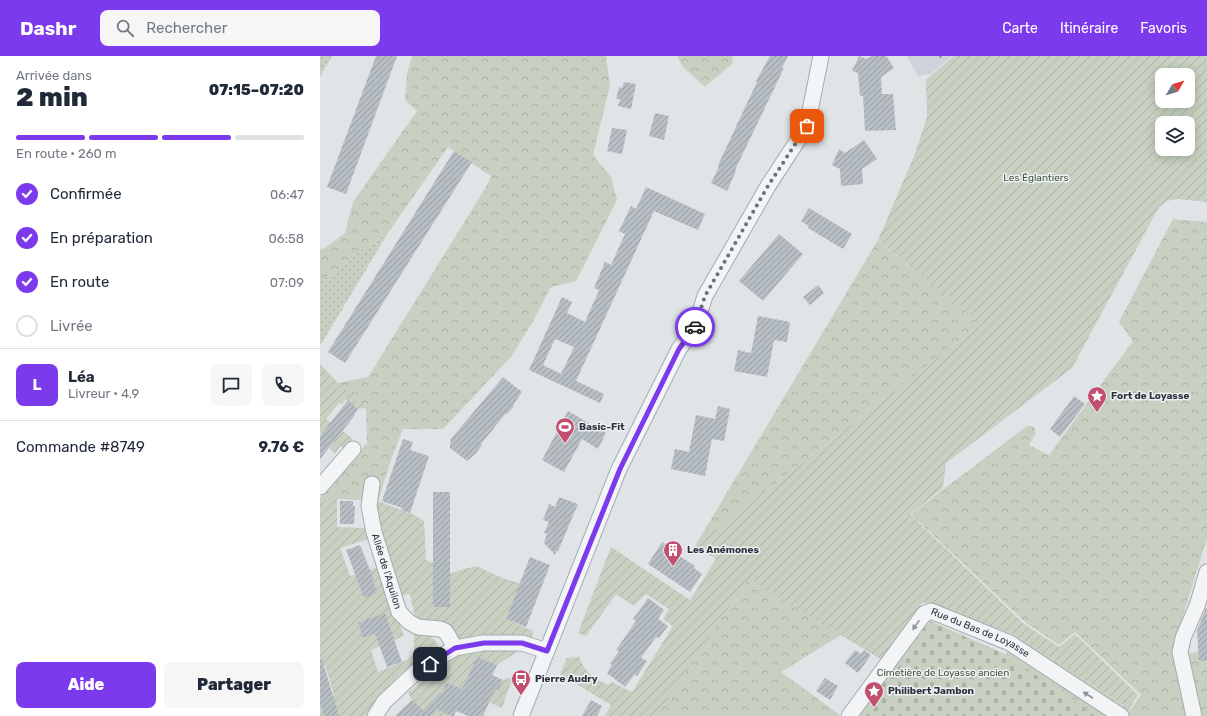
<!DOCTYPE html>
<html lang="fr">
<meta charset="utf-8">
<style>
body{margin:0;font-family:Rubik,sans-serif;background:#f6f6f7;color:#1f2937;height:100vh;display:flex;flex-direction:column;font-size:15px;white-space:nowrap}
*{box-sizing:border-box;margin:0}
p{font-size:13px;color:#747a83}
.icon{flex:none;width:22px;height:22px;fill:none;stroke:currentColor;stroke-width:2;stroke-linecap:round;stroke-linejoin:round}
.map{position:relative;flex:1;overflow:hidden}
.drawer{display:flex;flex-direction:column;background:#fff;width:320px}
.drawer>*{flex:none}
.needle{width:26px;rotate:52deg}
.tools{position:absolute;left:835px;top:12px;display:grid;gap:8px}
.tools a{display:grid;place-items:center;width:40px;height:40px;border-radius:8px;background:#fff;box-shadow:0 2px 10px #0003;font-size:20px}
.pin{position:absolute;display:grid;place-items:center;width:34px;height:34px;color:#fff;margin:-17px;border-radius:8px;box-shadow:0 2px 6px #0006}
.courier{position:absolute;display:grid;place-items:center;width:40px;height:40px;margin:-20px;border:3px solid #7c3aed;border-radius:50%;background:#fff;color:#222;box-shadow:0 1px 5px #0007}
.headline em{font-style:normal;font-weight:800}
.headline div{display:flex;flex-direction:column-reverse}
.headline{display:flex;align-items:center;justify-content:space-between;height:68px;padding:0 16px}
h1{font-size:26px;font-weight:800;line-height:30px}
.bar{display:grid;grid-template-columns:repeat(4,1fr);gap:6px 4px;align-content:center;height:48px;padding:0 16px}
.bar i{height:5px;border-radius:3px;background:#e0e1e3}
.bar .current{background:#7c3aed}
.bar p{grid-column:span 4}
.line{display:flex;align-items:center;gap:10px;padding:0 16px;border-top:1px solid #e0e1e3}
.line div{flex:1}
.round{display:grid;place-items:center;flex:none;width:42px;height:42px;border-radius:8px;background:#f6f6f7}
ol{padding:0 16px;list-style:none}
li{display:flex;align-items:center;gap:12px;height:44px}
li p{margin-inline-start:auto}
li .icon{padding:4px;border-radius:50%;background:#7c3aed;color:#fff;stroke-width:4}
li:last-child{color:#747a83}
li i{width:22px;height:22px;border:2px solid #e0e1e3;border-radius:50%}
.cta{display:flex;gap:8px;margin-top:auto;padding:8px 16px}
.cta a{flex:1;height:46px;border-radius:8px;background:#7c3aed;color:#fff;font-size:16px;font-weight:800;line-height:46px;text-align:center}
.cta a+a{background:#f6f6f7;color:#1f2937}
header{display:flex;align-items:center;gap:24px;box-sizing:border-box;height:56px;padding:0 20px;background:#7c3aed;color:#fff}
header strong{font-size:19px}
nav{display:flex;gap:22px;margin-inline-start:auto;font-size:14px}
.search{width:280px;height:36px;background:#f6f6f7;display:flex;align-items:center;gap:10px;box-sizing:border-box;padding:0 14px;border-radius:8px;color:#747a83;font-size:15px}
main{display:flex;flex:1;min-height:0}
.map>svg:first-child{display:block}
.built{fill:#ced3d9}
.grass{fill:url(#grass-dots)}
.forest{fill:url(#forest-crowns)}
.cemetery{fill:url(#cemetery-stones)}
.garden{fill:url(#garden-furrows);fill-rule:evenodd}
.building{fill:url(#building-hatch);fill-rule:evenodd}
.lines{fill:none;stroke-linecap:round;stroke-linejoin:round}
.minor-casing{stroke:#a6abb1;stroke-width:17}
.minor{stroke:#f2f4f6;stroke-width:15}
.rail{stroke:#7a858f;stroke-width:3;stroke-dasharray:2 4;stroke-linecap:butt}
.oneway{fill:#8e949a}
.done{stroke:#6a7178;stroke-width:4;stroke-dasharray:0 7.2}
.route{stroke:#7c3aed;stroke-width:5}
.labels{text-anchor:middle;dominant-baseline:central;stroke-width:3;stroke-linejoin:round;paint-order:stroke}
.park-label{font-size:10px;fill:#425838;stroke:#eff2f5}
.poi-label{font-size:10px;font-weight:bold;fill:#2a333d;stroke:#eff2f5;text-anchor:start}
.street-label{font-size:10px;fill:#2a333d;stroke:#eff2f5}
</style>
<header>
<strong>Dashr</strong>
<div class="search"><svg class="icon" aria-label="search" viewBox="0 0 24 24"><circle cx="10" cy="10" r="6"/><path d="M15 15l6 6"/></svg>Rechercher</div>
<nav><a>Carte</a><a>Itinéraire</a><a>Favoris</a></nav>
</header>
<main>
<section class="drawer">
<div class="headline"><div><h1>2 min</h1><p>Arrivée dans</p></div><em>07:15–07:20</em></div>
<div class="bar"><i class="current"></i><i class="current"></i><i class="current"></i><i></i><p>En route · 260 m</p></div>
<ol>
<li><svg class="icon" aria-label="check" viewBox="0 0 24 24"><path d="M5 12l5 5 9-10"/></svg>Confirmée<p>06:47</p></li>
<li><svg class="icon" aria-label="check" viewBox="0 0 24 24"><path d="M5 12l5 5 9-10"/></svg>En préparation<p>06:58</p></li>
<li><svg class="icon" aria-label="check" viewBox="0 0 24 24"><path d="M5 12l5 5 9-10"/></svg>En route<p>07:09</p></li>
<li><i></i>Livrée</li>
</ol>
<div class="line" style="height:72px"><b class="round" style="background:#7c3aed;color:#fff">L</b><div><b>Léa</b><p>Livreur · 4.9</p></div><a class="round"><svg class="icon" aria-label="chat" viewBox="0 0 24 24"><path d="M4 5h16v11H9l-5 4z"/></svg></a><a class="round"><svg class="icon" aria-label="phone" viewBox="0 0 24 24"><path d="M5 4h4l2 5-3 2q2 4 5 5l2-3 5 2v4C11 20 4 13 5 4z"/></svg></a></div>
<div class="line" style="height:52px"><div>Commande #8749</div><b>9.76 €</b></div>
<div class="cta"><a>Aide</a><a>Partager</a></div>
</section>
<div class="map">
<svg width="887" height="660" viewBox="0 0 887 660">
<defs>
<pattern id="grass-dots" width="8" height="8" patternUnits="userSpaceOnUse"><rect width="8" height="8" fill="#c7d0c1"/><path d="M2 2h.1M6 6h.1" fill="none" stroke="#abb3a7" stroke-width="1.8" stroke-linecap="round"/></pattern>
<pattern id="forest-crowns" width="20" height="18" patternUnits="userSpaceOnUse"><rect width="20" height="18" fill="#c7d0c1"/><path d="M2 6a3 3 0 1 1 6 0M12 15a3 3 0 1 1 6 0" fill="none" stroke="#abb3a7"/></pattern>
<pattern id="cemetery-stones" width="16" height="16" patternUnits="userSpaceOnUse"><rect width="16" height="16" fill="#c7d0c1"/><path d="M2 7V4a2 2 0 0 1 4 0v3zM10 15v-3a2 2 0 0 1 4 0v3z" fill="#abb3a7"/></pattern>
<pattern id="garden-furrows" width="10" height="10" patternUnits="userSpaceOnUse"><rect width="10" height="10" fill="#c7d0c1"/><path d="M-1 1l2-2M0 10L10 0M9 11l2-2" fill="none" stroke="#abb3a7"/></pattern>
<pattern id="building-hatch" width="6" height="6" patternUnits="userSpaceOnUse"><rect width="6" height="6" fill="#b7bec4"/><path d="M-1 1l2-2M0 6l6-6M5 7l2-2" fill="none" stroke="#959ba0"/></pattern>
</defs>
<rect width="100%" height="100%" fill="#e0e4e7"/>
<path class="built" d="M587,0H632L611,18L598,20Z"/>
<g class="grass">
<path d="M0,0H12L0,21Z"/>
<path d="M68,177L0,290V223L11,219L39,196Z"/>
</g>
<g class="forest">
<path d="M92,0H286L290,29L273,99L291,121L297,144L256,225L231,231L212,267L191,301L123,373H83L71,404L58,445L17,443L0,446V442L47,387L46,352L18,327L48,321L166,131L171,120L128,91L68,177L39,196L11,219L0,223V193L5,192L25,177L33,146L97,55L85,44L87,18Z"/>
<path d="M357,0H412L413,7L385,31L363,11Z"/>
<path d="M853,163L887,166V482L855,586L856,599L887,595V660H776L686,599L695,579L810,654L821,639L755,576L739,589L706,567L591,458L707,370H713C719,376 713,382 709,389L729,399L813,285L799,266Z"/>
<path d="M558,184L661,268L375,490Z"/>
<path d="M427,522L521,579L461,616L520,659L519,660H336Z"/>
</g>
<path class="cemetery" d="M610,565L685,598L776,660H536Z"/>
<g class="garden">
<path d="M634,0H887V146L857,143L847,145L839,151L752,312L626,407L623,432L590,458L704,568L739,591L755,578L818,639L809,653L695,579L603,546L562,604L428,523L336,660H285L291,649L240,618L247,602L259,601C265,617 274,622 288,629L292,626L312,636L353,570L343,563L349,553L326,538L314,550L296,538L266,580L258,577L291,491L370,544L396,503L375,490L661,268L558,184L595,98L607,61L606,24ZM842,19H868V45H842ZM842,67H868V93H842Z"/>
<path d="M0,308L18,327L46,352L38,353L26,343L22,348L19,347L6,363L33,383L25,393L20,390L15,398L9,392L13,387L1,377H0Z"/>
<path d="M17,443V471L46,472L49,483L20,492L30,520L58,511L84,580L51,594L58,616L87,604L94,597V577C106,578 112,578 118,589L111,598L79,619L45,660H0V643L14,639L5,609L0,610V446Z"/>
<path d="M52,445H58L94,459L104,465L106,504L113,507V551H130V518L144,513L157,510L184,523L200,527L186,563L213,575L212,584L138,588L99,568L95,561L90,538L78,540Z"/>
<path d="M168,593L197,596L177,609L167,630L178,634L183,624L193,621L182,652L128,627L115,653L130,660H111L114,654H103L92,644L88,637L131,601Z"/>
</g>
<g class="building">
<path d="M56,0H77L26,138L7,131Z"/>
<path d="M450,0H468L462,12H464L415,114L416,115L407,135L391,127L398,113L399,107L437,26L436,25Z"/>
<path d="M539,0L547,3L552,0H566L574,12L561,21L562,38H573L576,74L545,75L543,40H540L538,17L532,15Z"/>
<path d="M304,26L316,28L311,53L298,50L300,43H296L299,31L302,32Z"/>
<path d="M335,57L349,60L344,84L329,80Z"/>
<path d="M292,72L307,74L302,98L287,95Z"/>
<path d="M544,84L557,103L542,113L543,128L521,130L520,113L512,109L519,93L525,97Z"/>
<path d="M134,95L152,106L25,307L8,296Z"/>
<path d="M326,131L385,158L378,174L334,155L256,325L284,338L280,347L209,314L242,241L252,246L247,257L265,266L279,234L274,232L285,206L291,209L305,178L299,175L311,150L316,153ZM235,283L254,291L241,318L223,309Z"/>
<path d="M489,152L532,178L523,193L488,172L489,170L481,165Z"/>
<path d="M459,178L483,198L443,245L419,225Z"/>
<path d="M498,229L504,237L490,249L483,241Z"/>
<path d="M438,260L470,266L467,286L454,284L447,321L414,315L418,294L431,297Z"/>
<path d="M183,321L202,336L193,349L194,350L187,358L186,357L161,388L162,389L156,397L147,405L130,392V388L131,385L130,384Z"/>
<path d="M754,340L765,348L740,381L730,373Z"/>
<path d="M28,344L38,353L34,358L35,359L0,403V380Z"/>
<path d="M398,350L410,353L404,385L392,383L385,420L351,413L355,393L369,396L376,359L395,363Z"/>
<path d="M248,355L286,377L278,393L262,383L244,416L222,404Z"/>
<path d="M83,383L93,386L90,394L109,400L90,457L81,454L82,452L62,445Z"/>
<rect x="113" y="436" width="17" height="115"/>
<path d="M239,441L258,448L238,495H236L235,499L224,487L227,478L224,477L229,466L223,464L229,448L235,451Z"/>
<path d="M20,445H33V450H35L34,468H20Z"/>
<path d="M342,486L351,492L350,494L375,510L374,512L382,518L370,536L328,508Z"/>
<path d="M40,489L52,519L57,537L44,542L26,494Z"/>
<path d="M210,501L230,509L206,571L186,563Z"/>
<path d="M328,542L344,554L338,563L348,570L339,582L336,581L321,602L327,605L317,620L315,618L305,631L287,617L292,609L290,608L299,595L296,594L316,565L313,563Z"/>
<path d="M886,552H887V605H879L877,575Z"/>
<path d="M65,557L82,606L67,611L55,577L43,582L38,567Z"/>
<path d="M535,594L541,598L544,594L551,599L538,617L525,607Z"/>
<path d="M157,601L177,609L172,619L183,624L179,634L175,633L163,660H148L136,655L134,660H131L115,653L111,660H75L92,644L103,654L121,636L122,637L127,627L142,633Z"/>
<path d="M0,603H2L19,660H4L0,647Z"/>
<path d="M505,622L518,630L510,644L496,635Z"/>
<path d="M271,644L282,650L277,660H262Z"/>
</g>
<g class="lines">
<g class="minor-casing">
<g id="minor">
<path id="s1" d="M52,428L49,450L54,476L79,556L89,566L98,571L120,573L125,575L129,581L135,592"/>
<path d="M0,431L33,393"/>
<path d="M55,660L64,646L97,615L135,592L163,587H202L227,595"/>
<path d="M201,660L299,413L359,293L375,271L385,240L448,130L487,70L501,0"/>
<path id="s2" d="M529,660L604,558L611,555L690,587L801,660"/>
<path d="M874,660L860,596L863,582L877,550L887,516"/>
</g>
</g>
<use href="#minor" class="minor"/>
<path class="rail" d="M620,0L621,1"/>
</g>
<defs><path id="oneway-solid" d="M-6-.8H1V-3.2L6.5 0L1 3.2V.8H-6Z"/></defs>
<g class="oneway">
<use href="#oneway-solid" transform="translate(596 569) rotate(126)"/>
<use href="#oneway-solid" transform="translate(768 639) rotate(-147)"/>
</g>
<g class="lines">
<path class="done" d="M375,271L385,240L448,130L487,70"/>
<path class="route" d="M110,608L135,592L164,587H202L227,595L300,413L359,293L375,271"/>
</g>
<defs>
<g id="sight-pin" transform="scale(1)"><path d="M0 17L-7.5 6A9.5 9.5 0 1 1 7.5 6Z" fill="#c24f70" stroke="#eff2f5"/><path d="M0-6L1.8-2.2L6-1.7L2.9 1.2L3.7 5.4L0 3.3L-3.7 5.4L-2.9 1.2L-6-1.7L-1.8-2.2Z" fill="#fff"/></g>
<g id="stadium-pin" transform="scale(1)"><path d="M0 17L-7.5 6A9.5 9.5 0 1 1 7.5 6Z" fill="#c24f70" stroke="#eff2f5"/><path d="M0-5a6.5 5 0 1 0 0 10a6.5 5 0 1 0 0-10ZM-3.5-1.8h7v3.6h-7Z" fill="#fff"/></g>
<g id="building-pin" transform="scale(1)"><path d="M0 17L-7.5 6A9.5 9.5 0 1 1 7.5 6Z" fill="#c24f70" stroke="#eff2f5"/><path d="M-4-6H4V6H1V3H-1V6H-4ZM-2.5-4.3h1.7v1.8h-1.7ZM.8-4.3h1.7v1.8H.8ZM-2.5-1h1.7V.8h-1.7ZM.8-1h1.7V.8H.8Z" fill="#fff"/></g>
<g id="bus-pin" transform="scale(1)"><path d="M0 17L-7.5 6A9.5 9.5 0 1 1 7.5 6Z" fill="#c24f70" stroke="#eff2f5"/><path d="M-5-6H5V4H4V6H2V4H-2V6H-4V4H-5ZM-3.5-4V0h7V-4ZM-3.5 1.2v1.5H-2V1.2ZM2 1.2v1.5H3.5V1.2Z" fill="#fff"/></g>
</defs>
<g fill-rule="evenodd">
<use href="#sight-pin" x="777" y="340"/>
<use href="#stadium-pin" x="245" y="371"/>
<use href="#building-pin" x="353" y="494"/>
<use href="#bus-pin" x="201" y="623"/>
<use href="#sight-pin" x="554" y="635"/>
</g>
<g class="labels">
<g class="park-label">
<text x="716" y="122">Les Églantiers</text>
<text x="623" y="617">Cimetière de Loyasse ancien</text>
</g>
<g class="poi-label">
<text x="791" y="340">Fort de Loyasse</text>
<text x="259" y="371">Basic-Fit</text>
<text x="367" y="494">Les Anémones</text>
<text x="215" y="623">Pierre Audry</text>
<text x="568" y="635">Philibert Jambon</text>
</g>
<g class="street-label">
<text stroke="none"><textPath href="#s1" startOffset="90">Allée de l'Aquilon</textPath></text>
<text stroke="none"><textPath href="#s2" startOffset="188">Rue du Bas de Loyasse</textPath></text>
</g>
</g>
</svg>
<div class="tools">
<a><svg class="needle" viewBox="-14 -14 28 28"><path d="M0-13l5 13h-10z" fill="#e53935"/><path d="M0 13l5-13h-10z" fill="#747a83"/></svg></a>
<a><svg class="icon" aria-label="layers" viewBox="0 0 24 24"><path d="M12 4l9 5-9 5-9-5zM3 14l9 5 9-5"/></svg></a>
</div>
<div class="pin" style="left:487px;top:70px;background:#ea580c"><svg class="icon" aria-label="bag" viewBox="0 0 24 24"><path d="M5 8h14l-1 12H6zM9 8a3 3 0 0 1 6 0"/></svg></div>
<div class="pin" style="left:110px;top:608px;background:#1f2937"><svg class="icon" aria-label="home" viewBox="0 0 24 24"><path d="M3 11l9-7 9 7M6 9v11h12V9"/></svg></div>
<div class="courier" style="left:375px;top:271px"><svg class="icon" aria-label="car" viewBox="0 0 24 24"><path d="M5 17H2v-5l4-1 3-4h7l3 4 3 1v5h-3M9 17h6M6 11h13"/><circle cx="7" cy="17" r="2"/><circle cx="17" cy="17" r="2"/></svg></div>
</div>
</main>
